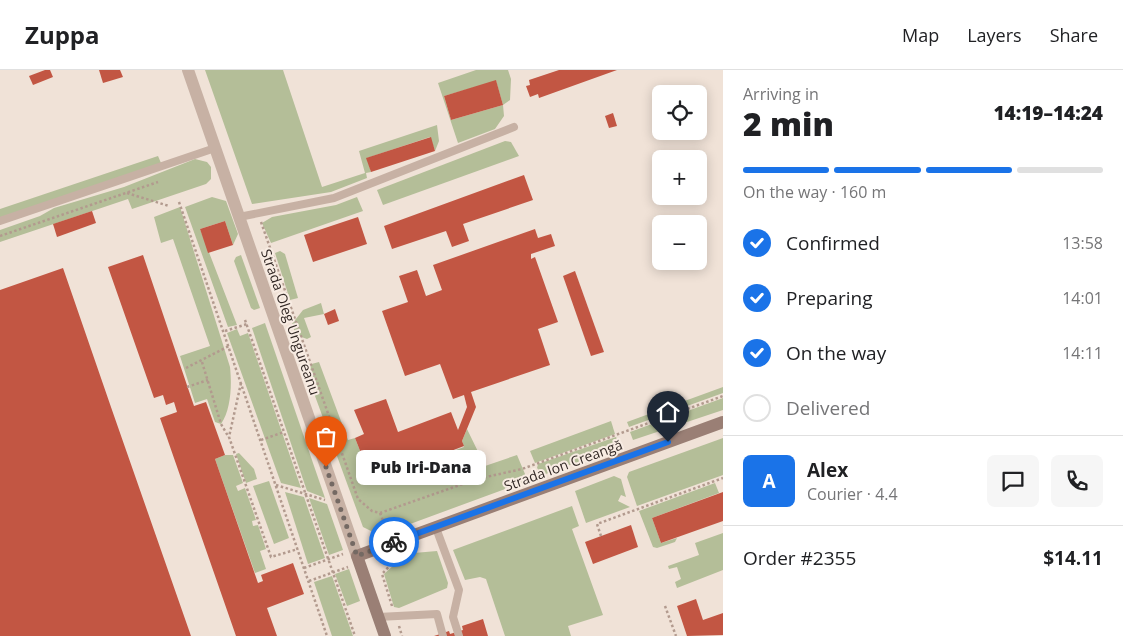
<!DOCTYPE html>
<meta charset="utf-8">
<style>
body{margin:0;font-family:"Open Sans",sans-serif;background:#f6f6f6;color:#202124;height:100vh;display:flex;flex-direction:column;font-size:19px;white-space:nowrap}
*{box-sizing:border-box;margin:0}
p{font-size:16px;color:#757577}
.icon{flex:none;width:28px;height:28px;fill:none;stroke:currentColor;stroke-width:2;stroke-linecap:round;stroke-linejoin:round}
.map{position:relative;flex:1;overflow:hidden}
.drawer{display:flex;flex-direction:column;background:#fff;width:400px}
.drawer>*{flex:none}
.buttons{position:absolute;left:652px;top:15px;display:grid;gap:10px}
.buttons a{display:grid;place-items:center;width:55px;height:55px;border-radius:8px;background:#fff;box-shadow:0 2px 12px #0003;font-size:25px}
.pin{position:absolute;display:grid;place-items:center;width:42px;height:42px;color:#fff;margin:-51px -21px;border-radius:50% 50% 50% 0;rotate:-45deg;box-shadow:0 0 5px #0007}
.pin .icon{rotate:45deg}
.courier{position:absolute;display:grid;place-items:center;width:50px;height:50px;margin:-25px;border:4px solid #1a73e8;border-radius:50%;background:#fff;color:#222;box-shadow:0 1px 6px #0007}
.bubble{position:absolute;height:35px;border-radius:8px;background:#fff;box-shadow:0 2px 12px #0003;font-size:16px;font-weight:800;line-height:35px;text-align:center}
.head em{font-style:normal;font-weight:800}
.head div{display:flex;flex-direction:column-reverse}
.head{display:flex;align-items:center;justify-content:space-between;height:85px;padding:0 20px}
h1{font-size:32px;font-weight:800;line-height:38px}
.bar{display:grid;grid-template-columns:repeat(4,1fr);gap:8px 5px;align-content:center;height:60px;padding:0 20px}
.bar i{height:6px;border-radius:4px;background:#e0e0e0}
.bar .active{background:#1a73e8}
.bar p{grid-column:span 4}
.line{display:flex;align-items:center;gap:12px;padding:0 20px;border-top:1px solid #e0e0e0}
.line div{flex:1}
.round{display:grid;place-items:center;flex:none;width:52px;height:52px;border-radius:8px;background:#f6f6f6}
ol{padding:0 20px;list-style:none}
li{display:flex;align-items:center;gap:15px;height:55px}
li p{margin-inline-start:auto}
li .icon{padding:5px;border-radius:50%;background:#1a73e8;color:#fff;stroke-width:4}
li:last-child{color:#757577}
li i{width:28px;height:28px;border:2px solid #e0e0e0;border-radius:50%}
header{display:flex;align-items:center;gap:30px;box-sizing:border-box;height:70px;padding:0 25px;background:#fff;border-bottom:1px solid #e0e0e0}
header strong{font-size:24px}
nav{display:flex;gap:28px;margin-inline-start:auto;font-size:18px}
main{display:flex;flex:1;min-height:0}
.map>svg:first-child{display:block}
.green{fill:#b4be98;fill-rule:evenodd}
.building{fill:#c25643}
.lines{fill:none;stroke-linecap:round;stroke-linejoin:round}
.path{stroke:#b29a8e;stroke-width:2.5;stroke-dasharray:2.5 2.5;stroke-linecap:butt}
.lane{stroke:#c7b1a4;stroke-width:8}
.street{stroke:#c7b1a4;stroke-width:12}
.secondary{stroke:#9a7f75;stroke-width:12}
.done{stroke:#746963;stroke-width:5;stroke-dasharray:0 9}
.route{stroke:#1a73e8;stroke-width:6}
.labels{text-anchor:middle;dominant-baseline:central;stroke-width:4;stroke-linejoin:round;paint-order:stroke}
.street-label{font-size:14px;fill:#322825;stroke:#f8ece3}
</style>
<header>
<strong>Zuppa</strong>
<nav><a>Map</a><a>Layers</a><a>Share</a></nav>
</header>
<main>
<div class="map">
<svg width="723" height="566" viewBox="0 0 723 566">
<rect width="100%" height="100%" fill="#f0e2d7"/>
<g class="green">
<path d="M205,0H283L322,117L365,103L359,81L437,55L439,71L435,81L430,67L367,88L371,102L366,103L367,108L331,122L252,134Z"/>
<path d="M476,0H508L511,9L510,30L503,35L504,46L495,59L458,73L438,13ZM496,11L503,35L451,50L444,26Z"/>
<path d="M505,71L511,72L519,86L383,135L377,120Z"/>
<path d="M158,86L161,93L0,148V139Z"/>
<path d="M195,89L207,92L211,97V109L206,114L132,139L128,129L0,172V160L40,146L54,138L124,117Z"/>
<path d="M212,127L226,131L238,164L233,175L225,151L200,159L237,255L228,257L185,137Z"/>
<path d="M357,127L363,141L271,173L262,153L272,147L336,135Z"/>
<path d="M180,137L230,297C232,315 231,340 221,354L215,352L207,329L195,333L180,286L210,276L173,169L161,173L154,147Z"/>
<path d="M280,181L285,184L298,228L290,230L275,183Z"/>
<path d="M241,185L260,238L254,240L251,238L234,191L236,187Z"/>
<path d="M321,233L324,244L304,248L311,267L307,269L296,265L292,254L303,240Z"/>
<path d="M265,253L325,428L307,421L252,258Z"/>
<path d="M237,259L240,266L248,263L301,418L281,413L227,263Z"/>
<path d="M319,292L348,370L355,368L372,411L464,377L462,371L467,359L485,396L517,385L525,404L524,412L383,464L373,462L363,457L304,296Z"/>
<path d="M723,317V323L629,357L627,352Z"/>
<path d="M723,328V340L633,370L630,362Z"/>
<path d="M611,351L615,364L535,393L530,381Z"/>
<path d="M616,367L620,374L618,377L543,405L537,398L538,394Z"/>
<path d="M723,368V405L637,436L627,407L629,402Z"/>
<path d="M239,383L254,399L257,409L246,413L236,384Z"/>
<path d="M225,385H233L243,413L236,416L238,421L245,418L256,450L252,451L253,456L258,455L266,479L260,481L266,499L255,503L215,389Z"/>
<path d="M614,406L621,409L626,427L621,425L618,431L630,437L586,453L575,421Z"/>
<path d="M269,411L289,468L274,474L253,416Z"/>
<path d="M715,413L719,423L652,448L661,473L677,468L675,472L657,478L653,477L639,441Z"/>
<path d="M285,422L304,427L325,488L308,494Z"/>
<path d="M309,428L327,434L343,480L329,485Z"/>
<path d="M572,436L579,456L572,459L603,545L568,556L571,566H505L486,509L480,507L465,510L453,480Z"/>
<path d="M723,463V500L677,518L675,512L681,509L677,497L669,499L668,496L699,485L695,473Z"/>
<path d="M437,481L448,513L447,518L399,538L394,537L384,504L395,494L398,489L414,483Z"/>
<path d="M349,499L360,531L347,536L335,504Z"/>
<path d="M332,506L353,566H332L314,512Z"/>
</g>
<g class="building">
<path d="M45,0H50L53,7L33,15L29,6Z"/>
<path d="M99,0H120L123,7L103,13Z"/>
<path d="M559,0H617L539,28L538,24L530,27L526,16L530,15L529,10Z"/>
<path d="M496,10L503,35L451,50L444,26Z"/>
<path d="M613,43L617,56L609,58L605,46Z"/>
<path d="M431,67L435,81L371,102L366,88Z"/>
<path d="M524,105L533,130L463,154L469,171L452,177L446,161L392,179L384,156Z"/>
<path d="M92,141L96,153L57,167L53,154Z"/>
<path d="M358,147L367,174L313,192L304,165Z"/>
<path d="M225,151L233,175L208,183L200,159Z"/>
<path d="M535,159L538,168L551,164L555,176L531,184V189L535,187L558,252L538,259L550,295L471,322L476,337L462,371L464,376L372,411L355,368L364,364L354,340L386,329L398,362L451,342L458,360L467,337L464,325L453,329L440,294L405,306L382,241L408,232L399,206L417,200L426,226L442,220L433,195Z"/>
<path d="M143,185L194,336L206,332L225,385L215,389L258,513L263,511L261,505L293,493L304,524L267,538L277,566H236L160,348L177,342L174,332L166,335L163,325L154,328L108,197Z"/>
<path d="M63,198L112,340L191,566H0V220Z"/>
<path d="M575,201L604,282L591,286L563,206Z"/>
<path d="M335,239L339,251L328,255L324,244Z"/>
<path d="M723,422V451L661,473L652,448Z"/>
<path d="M631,455L638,477L593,494L585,472Z"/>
<path d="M696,529L703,550L723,543V565L687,566L677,536Z"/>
<path d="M483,549L488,566H434L449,561L450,564L463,560L462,556Z"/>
</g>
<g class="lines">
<g class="path">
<path d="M127,123L169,136"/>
<path d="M179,132L327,566"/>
<path d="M261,152L358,429L372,441L380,443L477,409L522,399L723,326"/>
<path d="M0,166L158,112"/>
<path d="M245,250L355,566"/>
<path d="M225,261L247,254"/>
<path d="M202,292L221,354L228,366"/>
<path d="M186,298L229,276"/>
<path d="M241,313L229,367L271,487L298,479"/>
<path d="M187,317L208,310"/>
<path d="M261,370L284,362"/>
<path d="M276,415L325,430"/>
<path d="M380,443L386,458"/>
<path d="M601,466L597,454L723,408"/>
<path d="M304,498L343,484"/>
<path d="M309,511L348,497"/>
<path d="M392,536L382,504L398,487"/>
<path d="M665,536L676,566"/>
<path d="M399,556L402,566"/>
</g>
<g class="lane">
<path d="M239,147L334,128L514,57"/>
<path d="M0,151L215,78"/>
<path d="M436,458L459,520L453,547L459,566"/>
<path d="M378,547L437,544L443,566"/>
</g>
<path class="street" d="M188,0L357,486"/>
<path class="secondary" d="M385,566L357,486L723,352"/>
</g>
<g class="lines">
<path class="done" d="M326,397L357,486L394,472"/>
<path class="route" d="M394,472L668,372"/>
</g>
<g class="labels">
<g class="street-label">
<text transform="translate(291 252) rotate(71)">Strada Oleg Ungureanu</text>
<text transform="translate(563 395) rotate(-20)">Strada Ion Creangă</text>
</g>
</g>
</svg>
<div class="buttons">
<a><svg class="icon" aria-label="locate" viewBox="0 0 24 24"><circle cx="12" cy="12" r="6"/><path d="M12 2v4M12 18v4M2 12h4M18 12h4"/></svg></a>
<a>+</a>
<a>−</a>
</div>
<div class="pin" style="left:326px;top:397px;background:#ea580c"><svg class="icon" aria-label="bag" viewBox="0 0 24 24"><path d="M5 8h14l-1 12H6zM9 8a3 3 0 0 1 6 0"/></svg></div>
<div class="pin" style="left:668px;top:372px;background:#1f2937"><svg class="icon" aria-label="home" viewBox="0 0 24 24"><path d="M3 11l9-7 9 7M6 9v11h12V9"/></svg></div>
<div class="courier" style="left:394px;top:472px"><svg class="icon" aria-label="bike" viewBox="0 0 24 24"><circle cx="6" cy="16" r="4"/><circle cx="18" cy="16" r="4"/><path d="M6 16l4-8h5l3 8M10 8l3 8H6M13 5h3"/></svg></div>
<div class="bubble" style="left:356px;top:380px;width:130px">Pub Iri-Dana</div>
</div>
<section class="drawer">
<div class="head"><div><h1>2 min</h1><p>Arriving in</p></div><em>14:19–14:24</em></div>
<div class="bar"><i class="active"></i><i class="active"></i><i class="active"></i><i></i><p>On the way · 160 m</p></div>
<ol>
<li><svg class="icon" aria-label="check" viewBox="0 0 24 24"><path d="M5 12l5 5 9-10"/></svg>Confirmed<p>13:58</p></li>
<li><svg class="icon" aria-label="check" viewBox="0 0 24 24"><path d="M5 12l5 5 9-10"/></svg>Preparing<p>14:01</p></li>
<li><svg class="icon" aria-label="check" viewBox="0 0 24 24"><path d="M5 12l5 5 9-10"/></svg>On the way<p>14:11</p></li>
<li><i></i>Delivered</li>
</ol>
<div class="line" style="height:90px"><b class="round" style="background:#1a73e8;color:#fff">A</b><div><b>Alex</b><p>Courier · 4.4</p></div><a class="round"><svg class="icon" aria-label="chat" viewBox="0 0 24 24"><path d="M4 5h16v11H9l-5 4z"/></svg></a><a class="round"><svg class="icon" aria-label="phone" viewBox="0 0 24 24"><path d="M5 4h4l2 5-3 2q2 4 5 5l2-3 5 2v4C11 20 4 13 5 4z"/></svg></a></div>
<div class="line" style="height:65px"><div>Order #2355</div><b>$14.11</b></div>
</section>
</main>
